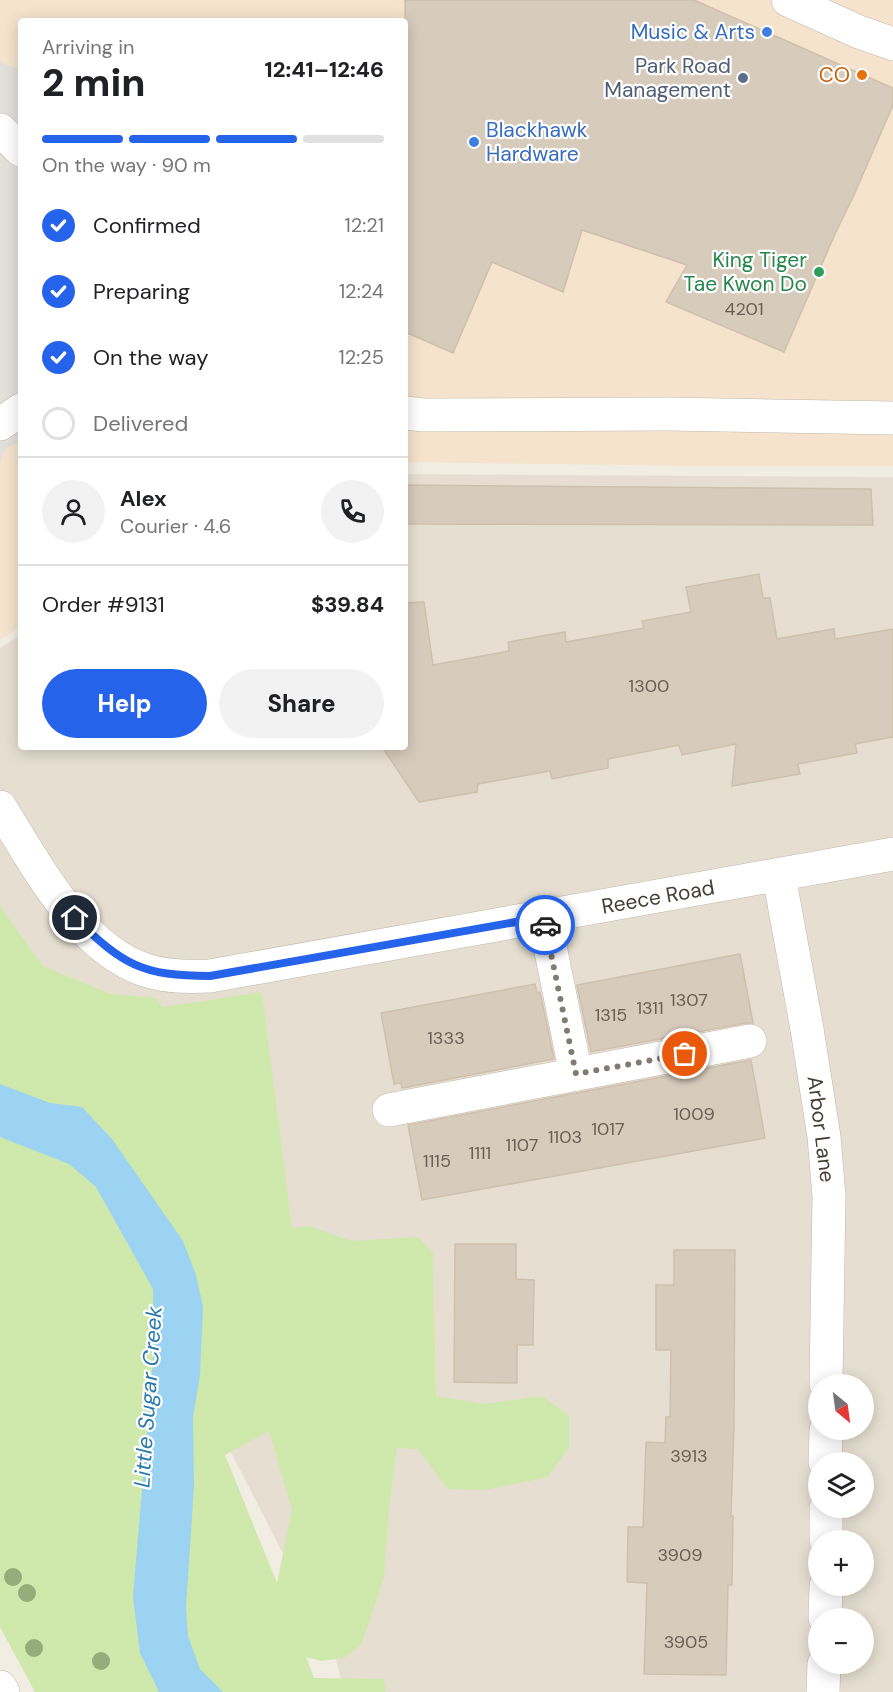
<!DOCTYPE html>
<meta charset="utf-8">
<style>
body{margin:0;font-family:"DM Sans",sans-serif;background:#f2f2f2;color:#202124;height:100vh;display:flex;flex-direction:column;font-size:22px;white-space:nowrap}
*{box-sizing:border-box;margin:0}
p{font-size:20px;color:#757577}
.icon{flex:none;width:33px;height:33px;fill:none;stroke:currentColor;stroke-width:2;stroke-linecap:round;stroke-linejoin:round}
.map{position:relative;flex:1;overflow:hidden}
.panel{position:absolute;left:18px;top:18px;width:390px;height:732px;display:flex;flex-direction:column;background:#fff;border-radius:6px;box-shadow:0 3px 15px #0003}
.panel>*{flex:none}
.needle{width:39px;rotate:151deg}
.fabs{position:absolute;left:808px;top:1374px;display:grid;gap:12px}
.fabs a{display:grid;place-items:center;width:66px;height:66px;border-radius:50%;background:#fff;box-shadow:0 3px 15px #0003;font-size:30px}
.pin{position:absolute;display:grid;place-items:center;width:51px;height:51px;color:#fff;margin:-26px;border:3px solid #fff;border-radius:50%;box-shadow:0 2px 6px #0007}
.courier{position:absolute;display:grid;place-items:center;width:60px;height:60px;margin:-30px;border:4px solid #2563eb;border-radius:50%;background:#fff;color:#222;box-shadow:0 2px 8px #0007}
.overview em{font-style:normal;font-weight:800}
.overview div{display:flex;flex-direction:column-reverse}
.overview{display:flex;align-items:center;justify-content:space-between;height:102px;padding:0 24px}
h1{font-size:39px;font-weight:800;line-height:45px}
.bar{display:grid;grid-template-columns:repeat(4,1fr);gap:9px 6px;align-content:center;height:72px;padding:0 24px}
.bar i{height:8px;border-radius:4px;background:#e0e0e0}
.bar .current{background:#2563eb}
.bar p{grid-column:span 4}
.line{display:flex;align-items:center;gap:15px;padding:0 24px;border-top:2px solid #e0e0e0}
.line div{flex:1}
.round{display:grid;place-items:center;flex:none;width:63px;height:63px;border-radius:32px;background:#f2f2f2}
ol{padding:0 24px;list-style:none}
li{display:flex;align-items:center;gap:18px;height:66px}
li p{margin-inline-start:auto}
li .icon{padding:6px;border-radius:50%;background:#2563eb;color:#fff;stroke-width:4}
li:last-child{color:#757577}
li i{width:33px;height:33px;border:3px solid #e0e0e0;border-radius:50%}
.primary-button{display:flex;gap:12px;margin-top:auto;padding:12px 24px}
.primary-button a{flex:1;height:69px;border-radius:36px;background:#2563eb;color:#fff;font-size:24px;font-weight:800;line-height:69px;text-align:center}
.primary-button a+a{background:#f2f2f2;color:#202124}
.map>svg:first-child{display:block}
.residential{fill:#e6dfd1;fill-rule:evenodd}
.commercial{fill:#f5e3cd}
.green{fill:#cfe8ab;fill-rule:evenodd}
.parking{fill:#e3e0dc}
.water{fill:#9dd3f2}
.building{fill:#d7cbbc;stroke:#cfc0ac;stroke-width:1.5}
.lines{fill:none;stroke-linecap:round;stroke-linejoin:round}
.minor-casing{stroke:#c1b7a9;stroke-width:34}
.minor{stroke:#fff;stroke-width:33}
.tree{fill:#95ac7b}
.done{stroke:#817b71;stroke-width:6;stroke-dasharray:0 10.8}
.route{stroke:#2563eb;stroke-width:8}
.shop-dot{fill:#3f7fe0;stroke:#fff;stroke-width:2}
.food-dot{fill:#e8710a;stroke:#fff;stroke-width:2}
.service-dot{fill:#5c6f8a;stroke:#fff;stroke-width:2}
.leisure-dot{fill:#2e9e5b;stroke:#fff;stroke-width:2}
.labels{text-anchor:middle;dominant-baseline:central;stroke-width:4.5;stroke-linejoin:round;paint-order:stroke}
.number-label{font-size:18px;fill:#696055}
.shop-label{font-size:21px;fill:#366cbe;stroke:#fff;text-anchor:end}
.service-label{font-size:21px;fill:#4e5e75;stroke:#fff;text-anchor:end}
.food-label{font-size:21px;fill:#c56008;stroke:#fff;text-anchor:end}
.leisure-label{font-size:21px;fill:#27864d;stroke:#fff;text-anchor:end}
.street-label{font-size:21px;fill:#443d33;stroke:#fff}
.water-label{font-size:22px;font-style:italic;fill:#2a7aaa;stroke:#fff}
</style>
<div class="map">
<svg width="893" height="1692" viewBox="0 0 893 1692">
<rect width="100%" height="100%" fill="#f2ede3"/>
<path class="residential" d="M405,474L893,477V1692H345L334,1653L219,1429L0,928V648L21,635V747H405ZM819,1384H864V1430H819ZM819,1462H864V1508H819ZM819,1540H864V1586H819ZM819,1618H864V1664H819Z"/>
<path class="commercial" d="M0,0H893V466H703L405,462V21H21V626L0,640Z"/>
<path class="green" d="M0,901L2,909L43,966L111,994L156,998L163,1007L262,992L292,1228L309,1226L352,1241L418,1237L433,1253L436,1396L484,1404L542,1396L569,1416V1448L548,1477L484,1490L448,1489L418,1449L397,1448L390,1500L384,1578L361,1645L344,1658L321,1661L306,1657L314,1678L383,1679L386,1692H35L0,1627ZM269,1431L292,1510L277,1583L225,1455Z"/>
<path class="parking" d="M0,62L21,71V441L7,448L3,454L0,464Z"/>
<path class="water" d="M0,1084L50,1103L82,1107L112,1139L183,1241L196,1275L203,1307L200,1375L193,1417L194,1486L186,1607L188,1636L200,1669L223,1692H159L140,1653L133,1597L154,1346L153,1289L96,1187L69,1164L0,1137Z"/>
<g class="building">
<path d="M405,0H694L893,88V105L854,195L835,234L784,352L666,302L687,265L582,230L563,292L492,262L453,353L405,332Z"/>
<path d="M405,485L871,489L873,525L405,524Z"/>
<path d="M759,574L763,598H770L777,639L834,629L835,639L893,629V737L855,744L857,753L798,764L800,774L732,786L736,744L682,755L679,745L608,759V768L552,779L550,771L478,784L477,792L419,802L382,747H405V603L424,602L433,665L509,651L508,642L565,632L566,642L644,628L642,621L691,612L686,587Z"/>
<path d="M740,954L753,1023H746L591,1052L577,985Z"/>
<path d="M535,984L537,993L540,992L554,1059L402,1088L401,1083L394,1084L381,1013Z"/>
<path d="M751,1060L765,1138L422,1200L408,1125Z"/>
<path d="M455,1244H516V1279L534,1280L533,1345H517V1383L454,1382Z"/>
<path d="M674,1250H735L734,1425L731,1516H733L732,1585H728L726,1675L644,1674L647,1583L627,1582L628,1527H643L646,1442L665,1443L666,1417H670L671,1350H656V1285H674Z"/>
</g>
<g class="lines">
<g class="minor-casing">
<g id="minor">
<path d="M788,0L859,32L893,44"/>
<path d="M0,130L21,150"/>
<path d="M405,413L424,415L667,414L893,418"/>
<path d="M0,424L21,410"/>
<path d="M0,807C35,863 79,948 145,970C166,977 188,977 210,976L893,854"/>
<path d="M779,876L807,1029L824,1137L829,1196L826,1384"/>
<path d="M544,917L576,1074"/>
<path d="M389,1110L750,1041"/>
<path d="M825,1462L826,1430"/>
<path d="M826,1508V1540"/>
<path d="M825,1618L826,1586"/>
<path d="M0,1687L3,1692"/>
<path d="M823,1692L824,1664"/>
</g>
</g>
<use href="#minor" class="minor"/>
</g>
<g class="tree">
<circle cx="13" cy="1577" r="9"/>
<circle cx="27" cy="1593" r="9"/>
<circle cx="34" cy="1648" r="9"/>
<circle cx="101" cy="1661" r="9"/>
</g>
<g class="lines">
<path class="done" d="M545,925L576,1074L685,1054"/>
<path class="route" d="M75,918C123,965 142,976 210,976L544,917L545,925"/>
</g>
<g class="shop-dot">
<circle cx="767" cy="32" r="6"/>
<circle cx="474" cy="142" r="6"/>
</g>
<circle class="food-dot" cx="862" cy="75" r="6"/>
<circle class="service-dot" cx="743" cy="78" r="6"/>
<circle class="leisure-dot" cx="819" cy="272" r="6"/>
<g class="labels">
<g class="number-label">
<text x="744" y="309">4201</text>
<text x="649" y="686">1300</text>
<text x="689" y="1000">1307</text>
<text x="650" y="1008">1311</text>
<text x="611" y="1015">1315</text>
<text x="446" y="1038">1333</text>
<text x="694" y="1114">1009</text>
<text x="608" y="1129">1017</text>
<text x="565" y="1137">1103</text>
<text x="522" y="1145">1107</text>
<text x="480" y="1153">1111</text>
<text x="437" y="1161">1115</text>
<text x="689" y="1456">3913</text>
<text x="680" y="1555">3909</text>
<text x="686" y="1642">3905</text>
</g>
<g class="shop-label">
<text x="755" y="32">Music &amp; Arts</text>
<text x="486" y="130" text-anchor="start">Blackhawk<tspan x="486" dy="24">Hardware</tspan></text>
</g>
<g class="service-label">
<text x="731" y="66">Park Road<tspan x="731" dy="24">Management</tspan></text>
</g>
<g class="food-label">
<text x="850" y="75">CO</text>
</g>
<g class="leisure-label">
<text x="807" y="260">King Tiger<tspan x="807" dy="24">Tae Kwon Do</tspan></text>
</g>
<g class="street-label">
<text transform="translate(658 897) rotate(-10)">Reece Road</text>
<text transform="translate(821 1129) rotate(83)">Arbor Lane</text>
</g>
<g class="water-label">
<text transform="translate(148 1397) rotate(-86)">Little Sugar Creek</text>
</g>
</g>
</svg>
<div class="fabs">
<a><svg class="needle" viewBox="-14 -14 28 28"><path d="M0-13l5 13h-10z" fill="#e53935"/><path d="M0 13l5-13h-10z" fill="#757577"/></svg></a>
<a><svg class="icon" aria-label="layers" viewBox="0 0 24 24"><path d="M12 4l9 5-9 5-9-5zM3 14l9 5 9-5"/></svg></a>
<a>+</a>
<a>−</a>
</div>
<div class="pin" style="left:685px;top:1054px;background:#ea580c"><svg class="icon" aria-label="bag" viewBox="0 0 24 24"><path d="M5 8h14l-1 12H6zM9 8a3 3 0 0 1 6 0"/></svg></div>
<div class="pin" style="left:75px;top:918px;background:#1f2937"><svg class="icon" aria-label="home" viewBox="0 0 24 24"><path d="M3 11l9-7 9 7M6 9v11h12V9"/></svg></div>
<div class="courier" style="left:545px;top:925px"><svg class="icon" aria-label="car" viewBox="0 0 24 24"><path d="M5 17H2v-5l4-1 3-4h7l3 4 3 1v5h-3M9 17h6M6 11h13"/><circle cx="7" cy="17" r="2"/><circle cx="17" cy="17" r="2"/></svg></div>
<section class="panel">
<div class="overview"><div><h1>2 min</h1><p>Arriving in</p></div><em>12:41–12:46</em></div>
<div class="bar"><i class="current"></i><i class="current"></i><i class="current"></i><i></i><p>On the way · 90 m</p></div>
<ol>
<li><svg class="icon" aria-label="check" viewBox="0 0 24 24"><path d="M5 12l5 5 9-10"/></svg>Confirmed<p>12:21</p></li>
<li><svg class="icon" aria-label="check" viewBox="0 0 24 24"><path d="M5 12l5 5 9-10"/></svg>Preparing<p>12:24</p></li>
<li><svg class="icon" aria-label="check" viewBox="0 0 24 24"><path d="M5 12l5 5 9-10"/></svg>On the way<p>12:25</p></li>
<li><i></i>Delivered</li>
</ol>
<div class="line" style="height:108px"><a class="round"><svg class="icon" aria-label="person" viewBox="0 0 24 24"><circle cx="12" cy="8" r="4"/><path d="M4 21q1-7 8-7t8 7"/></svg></a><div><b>Alex</b><p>Courier · 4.6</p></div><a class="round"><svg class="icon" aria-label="phone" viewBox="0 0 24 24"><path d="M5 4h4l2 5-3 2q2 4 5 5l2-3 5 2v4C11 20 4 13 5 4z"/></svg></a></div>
<div class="line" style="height:78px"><div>Order #9131</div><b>$39.84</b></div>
<div class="primary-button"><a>Help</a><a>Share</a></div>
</section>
</div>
